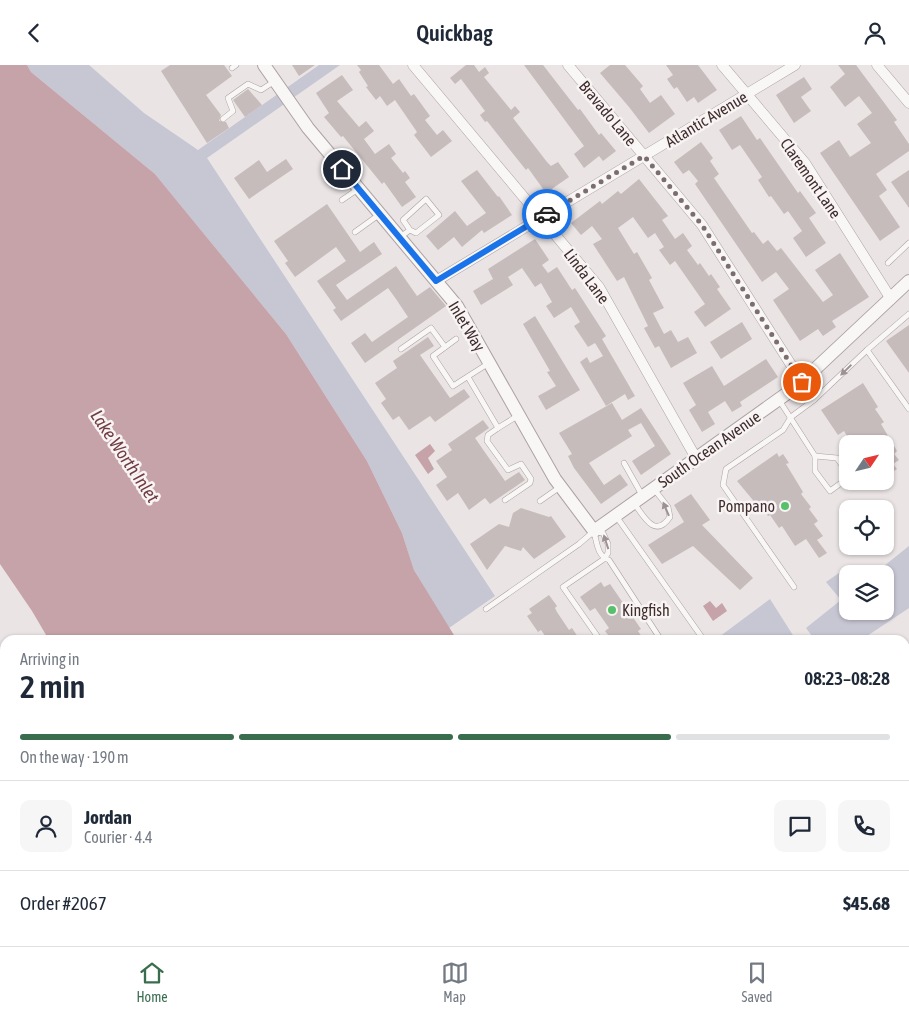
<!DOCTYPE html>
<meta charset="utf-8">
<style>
body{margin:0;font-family:"Asap Condensed",sans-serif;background:#f6f6f7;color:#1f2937;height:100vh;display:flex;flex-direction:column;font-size:19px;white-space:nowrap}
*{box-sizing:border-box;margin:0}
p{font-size:16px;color:#747a83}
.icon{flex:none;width:28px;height:28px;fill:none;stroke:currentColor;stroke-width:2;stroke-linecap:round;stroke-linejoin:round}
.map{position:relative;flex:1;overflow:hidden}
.side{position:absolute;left:0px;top:570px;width:910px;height:311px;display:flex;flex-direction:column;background:#fff;border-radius:15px 15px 0 0;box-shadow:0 1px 4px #0004}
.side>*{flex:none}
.needle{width:32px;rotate:55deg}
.fabs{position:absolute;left:839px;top:370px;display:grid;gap:10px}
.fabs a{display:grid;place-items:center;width:55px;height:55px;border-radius:10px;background:#fff;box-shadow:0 1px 4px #0004;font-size:25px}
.pin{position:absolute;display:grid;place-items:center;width:42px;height:42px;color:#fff;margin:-21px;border:2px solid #fff;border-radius:50%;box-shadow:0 1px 5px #0007}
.courier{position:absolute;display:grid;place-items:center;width:50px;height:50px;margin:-25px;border:4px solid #1a73e8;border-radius:50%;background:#fff;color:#222;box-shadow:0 1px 6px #0007}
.headline em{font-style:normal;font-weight:600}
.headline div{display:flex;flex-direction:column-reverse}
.headline{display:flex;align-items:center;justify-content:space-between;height:85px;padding:0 20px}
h1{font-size:32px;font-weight:600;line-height:38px}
.bar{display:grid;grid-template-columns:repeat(4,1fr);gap:8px 5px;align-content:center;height:60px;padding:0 20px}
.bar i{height:6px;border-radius:4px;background:#e0e1e3}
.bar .active{background:#396d4e}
.bar p{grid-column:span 4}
.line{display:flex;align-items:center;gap:12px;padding:0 20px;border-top:1px solid #e0e1e3}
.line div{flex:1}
.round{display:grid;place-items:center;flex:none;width:52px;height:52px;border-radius:10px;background:#f6f6f7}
header{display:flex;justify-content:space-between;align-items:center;height:65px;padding:0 20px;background:#fff;font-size:22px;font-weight:600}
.tabs{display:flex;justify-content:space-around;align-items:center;height:70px;border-top:1px solid #e0e1e3;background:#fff;font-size:14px;color:#747a83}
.tabs a{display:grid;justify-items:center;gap:2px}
.tabs .active{color:#396d4e}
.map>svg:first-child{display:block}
.green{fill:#c7c6d3}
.water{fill:#c6a3a9}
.pier{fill:#eae4e4}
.building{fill:#c7bcbc}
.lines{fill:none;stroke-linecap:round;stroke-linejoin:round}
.service-casing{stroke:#ada2a2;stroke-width:6}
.minor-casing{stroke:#ada2a2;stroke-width:11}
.tertiary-casing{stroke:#ada2a2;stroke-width:14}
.service{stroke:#f9f6f6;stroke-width:5}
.minor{stroke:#f9f6f6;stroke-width:10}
.tertiary{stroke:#f9f6f6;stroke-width:12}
.oneway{fill:#9d9292}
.done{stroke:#7c6d6e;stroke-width:5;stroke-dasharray:0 9}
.route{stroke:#1a73e8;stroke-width:6}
.poi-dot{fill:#58c06b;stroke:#f8f4f4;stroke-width:2}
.labels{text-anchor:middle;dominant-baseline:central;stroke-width:5;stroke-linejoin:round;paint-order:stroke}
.street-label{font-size:16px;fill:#412d2e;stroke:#f8f4f4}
.poi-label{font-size:16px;fill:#412d2e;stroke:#f8f4f4;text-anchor:end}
.water-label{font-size:18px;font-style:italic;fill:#713c42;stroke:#f8f4f4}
</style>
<header><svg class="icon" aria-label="back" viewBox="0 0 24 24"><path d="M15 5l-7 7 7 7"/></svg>Quickbag<svg class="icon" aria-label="person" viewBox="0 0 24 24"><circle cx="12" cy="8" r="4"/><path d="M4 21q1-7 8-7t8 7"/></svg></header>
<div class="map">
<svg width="909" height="881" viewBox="0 0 909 881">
<rect width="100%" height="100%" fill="#eae4e4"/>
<g class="green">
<path d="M27,0H89L144,48L198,85L319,0H340L207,93L495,531L449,563L414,505L402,468L367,396L286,269L155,109L31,7Z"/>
<path d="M909,481V543L861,575H815L806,563L841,535L826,517L839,508L847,520L848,546H885V509H874Z"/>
<path d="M770,534L796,575H715Z"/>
</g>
<g class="water">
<path d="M0,0H27L31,7L155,109L286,269L367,396L402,468L414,505L457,575H46L0,507Z"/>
<path d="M430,379L435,386L428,393L434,404L428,409L415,390Z"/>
<path d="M710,536L716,543L722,538L727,546L713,556L703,541Z"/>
<path d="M909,605V881H245L242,876H905V608Z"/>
<path d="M0,687H5V876H222L226,881H0Z"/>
</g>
<path class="pier" d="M0,499L32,546L49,575H43L0,512Z"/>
<g class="building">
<path d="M170,0H224L232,11L206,30L221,50L219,56L226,57L229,63L207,78L161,6Z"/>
<path d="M292,0H315L299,11Z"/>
<path d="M357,0H379L393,19L399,14L411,31L414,29L430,51L425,55L437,70L443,65L452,76L431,92L414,70L417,67L395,35L387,41L380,31L376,35L366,22L368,21L359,7L361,5Z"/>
<path d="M466,0H474L479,7L485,2L489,8L484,12L511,45L515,41L520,47L513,53L547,97L551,101L558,97L569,112L546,128L528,103L526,105L487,56L485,57L480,50L485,46L461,14L455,19L450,13Z"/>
<path d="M524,0H543L578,45L580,44L599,70L601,68L616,86L603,96L599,91L584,103L574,89L584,81Z"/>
<path d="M610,0H625L643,21L640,24L650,38L661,30L675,49L649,68L629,42L600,8Z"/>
<path d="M666,0H698L717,25L698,38L694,32L687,37L677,22L674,24L667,14L673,10Z"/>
<path d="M838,0H856L897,55L894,57L909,79V86L876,109L887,125L879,131L900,162L880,176L820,88L839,75L850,92L871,78L857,59L872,48L859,31L845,42L830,22L845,9Z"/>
<path d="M342,10L353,25L337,36L359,62L366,56L374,66L364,74L375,89L389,79L396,89L391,93L403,108L405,106L410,113L405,117L416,132L402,142L384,117L382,119L343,71L341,72L324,52L329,48L316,28Z"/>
<path d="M804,12L812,24L801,32L811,46L794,58L776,30Z"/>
<path d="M248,24L262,40L245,52L233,35Z"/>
<path d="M741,51L757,75L760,73L798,128L800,126L816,148L809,153L826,178L806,192L793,173L802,166L788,146L784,149L771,131L769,132L758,115L762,112L740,80L732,85L719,65Z"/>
<path d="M701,77L713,93L710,96L719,109L714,113L752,168L754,167L763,179L768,175L777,186L781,183L823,237L833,230L815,205L840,188L869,232L832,256L836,262L823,271L818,264L800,276L773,235L789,224L776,207L762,217L695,119L698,116L689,105L683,109L674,97Z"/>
<path d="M286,94L293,104L249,134L234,113L259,95L267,107Z"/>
<path d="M477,105L498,132L499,131L512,150L484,168L482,165L462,182L454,172L438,185L426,171L455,146L467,161L486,148L461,116Z"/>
<path d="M909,105V143L891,117Z"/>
<path d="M639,114L668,151L662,155L675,174L683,168L692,181L687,185L698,200L700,198L709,211L711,209L720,222L717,224L731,244L705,262L694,247L705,239L675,196L670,200L659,185L664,182L655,168L648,173L633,152L618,163L634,189L637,187L652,213L649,215L664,243L653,248L664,269L671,265L678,277L688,272L697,288L671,303L659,281L655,283L644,263L648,261L624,212L617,216L593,179L602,174L592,161L581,170L571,158L600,136L602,139L618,126L621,129Z"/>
<path d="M327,139L360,187L374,177L382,189L336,220L347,235L396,201L417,231L430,222L446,241L365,298L351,278L365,268L372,277L408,252L396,234L388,223L341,256L333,245L336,243L317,216L346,196L336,182L295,212L285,198L288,196L274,176Z"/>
<path d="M535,174L549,195L542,200L548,208L557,202L572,225L575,223L606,271L602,274L635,331L628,335L625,329L606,341L580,297L587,292L590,298L603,291L595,278L588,282L574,261L580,257L571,242L554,253L546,241L552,237L541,218L535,222L522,203L508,212L513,220L481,240L473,226L493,214L488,204Z"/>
<path d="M535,251L580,325L546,345L538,331L556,321L547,307L550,306L523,259Z"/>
<path d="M742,257L752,274L721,294L710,277Z"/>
<path d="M909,260V308L886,276Z"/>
<path d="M428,272L434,281L420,290L450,333L464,324L470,332L435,357L430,351L409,365L399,351L393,355L381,338L386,334L375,318L397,303L393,296Z"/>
<path d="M766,294L778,312L740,337L742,341L732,347L725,336L708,347L715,359L702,367L689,345L696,340L683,318L712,301L724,321Z"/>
<path d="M863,318L878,342L875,344L884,357L881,359L897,386L894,389L899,395L893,399L897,404L885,412V379H852L844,366L838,370L821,345Z"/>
<path d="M612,338L622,355L641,343L671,389L641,410L632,396L655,381L641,358L628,365L632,371L589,398L604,420L620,409L628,420L601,439L574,403L568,391L572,389L559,368Z"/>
<path d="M483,355L489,363L475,373L505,416L519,407L525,415L490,439L485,433L469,445L458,428L447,436L436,420L447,412L436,396L452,385L448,379Z"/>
<path d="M777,388L779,392L783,389L789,398L786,399L803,427L801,429L811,442L809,444L818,456L814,459L823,471L817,475L827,488L819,493L806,474L795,481L782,461L779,463L770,450L768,451L759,438L757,440L737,416Z"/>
<path d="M691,429L710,455L702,460L753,513L740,525L693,481L662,499L648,480L684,457L674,440Z"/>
<path d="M521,443L549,452L551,451L566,472L534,494L523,482L521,486L505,481L487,505L470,479L499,459L509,462L513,448Z"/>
<path d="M601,517L604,522L610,519L641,564L638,566L644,575H612L605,566L609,563L595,543L590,546L580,532Z"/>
<path d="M549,530L557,541L555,543L557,547L569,565L572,563L580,575H548L541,565L538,567L527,551L532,548L529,544Z"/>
</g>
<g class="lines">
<g class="service-casing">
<g id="service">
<path d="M232,3L236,0"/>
<path d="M223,54L233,46L228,33L248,19L261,25L275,16"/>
<path d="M342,135L358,124"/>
<path d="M355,167L380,149"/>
<path d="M400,172L410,165L416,168L439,150L426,134L403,155L410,165"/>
<path d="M888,198L909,178"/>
<path d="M456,274L433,291L453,321L489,298"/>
<path d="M401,284L431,263L445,282"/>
<path d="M867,285L909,344"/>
<path d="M468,312L498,363L488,370L487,376L508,405L521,399L531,414L530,418L505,435"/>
<path d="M779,335L815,391V406L830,426L848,413"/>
<path d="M498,363L519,350"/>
<path d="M815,391L837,393L848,409"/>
<path d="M624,398L642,430"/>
<path d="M540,436L560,422"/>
<path d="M634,438C644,452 655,474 670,452L668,442L654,424"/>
<path d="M616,451L701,571"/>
<path d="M594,467C597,477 597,491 609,495L661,575"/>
<path d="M597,467L603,468L608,479V488L604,494L563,522L600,575"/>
<path d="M794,522L723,420L726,404L783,365L791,352L814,335L867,285L909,249"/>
<path d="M486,544L579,479L593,467"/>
</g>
</g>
<g class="minor-casing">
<g id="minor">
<path d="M413,0L599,222L696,393"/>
<path d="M568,0L702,160L802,317"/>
<path d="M722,0L805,98L891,234"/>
<path d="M877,0L909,38"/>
<path d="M436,216L795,0"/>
</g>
</g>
<g class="tertiary-casing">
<path id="tertiary" d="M264,0L308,63L457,241L555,414L594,466L796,322L909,216"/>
</g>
<use href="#service" class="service"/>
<use href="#minor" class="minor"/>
<use href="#tertiary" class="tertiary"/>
</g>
<defs><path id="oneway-solid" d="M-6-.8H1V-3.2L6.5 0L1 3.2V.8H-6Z" transform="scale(1.25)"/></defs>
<g class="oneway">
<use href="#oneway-solid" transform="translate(846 305) rotate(136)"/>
<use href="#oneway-solid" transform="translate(666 444) rotate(-113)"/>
<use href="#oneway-solid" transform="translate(606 477) rotate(-108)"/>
</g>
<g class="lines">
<path class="done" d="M547,149L644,91L702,160L802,317"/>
<path class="route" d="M342,104L436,216L547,149"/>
</g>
<g class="poi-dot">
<circle cx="785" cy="441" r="5"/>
<circle cx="612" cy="545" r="5"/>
</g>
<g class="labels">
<g class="street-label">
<text transform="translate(608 48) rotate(50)">Bravado Lane</text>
<text transform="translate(706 54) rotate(-31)">Atlantic Avenue</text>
<text transform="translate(811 113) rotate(55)">Claremont Lane</text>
<text transform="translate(587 211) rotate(53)">Linda Lane</text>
<text transform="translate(467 261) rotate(59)">Inlet Way</text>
<text transform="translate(709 384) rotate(-35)">South Ocean Avenue</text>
</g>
<g class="poi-label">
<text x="775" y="441">Pompano</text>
<text x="622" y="545" text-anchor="start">Kingfish</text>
</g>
<g class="water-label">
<text transform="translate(125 391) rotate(56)">Lake Worth Inlet</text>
</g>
</g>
</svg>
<div class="fabs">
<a><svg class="needle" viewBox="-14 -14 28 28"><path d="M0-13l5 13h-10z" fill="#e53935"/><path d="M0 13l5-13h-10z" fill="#747a83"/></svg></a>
<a><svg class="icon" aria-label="locate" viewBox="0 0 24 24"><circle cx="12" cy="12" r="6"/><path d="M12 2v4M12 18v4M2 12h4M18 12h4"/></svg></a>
<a><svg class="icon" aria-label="layers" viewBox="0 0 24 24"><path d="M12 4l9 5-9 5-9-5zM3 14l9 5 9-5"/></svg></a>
</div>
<div class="pin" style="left:802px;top:317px;background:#ea580c"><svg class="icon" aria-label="bag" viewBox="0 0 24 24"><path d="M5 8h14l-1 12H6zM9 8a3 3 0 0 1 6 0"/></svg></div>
<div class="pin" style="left:342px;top:104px;background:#1f2937"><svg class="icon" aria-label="home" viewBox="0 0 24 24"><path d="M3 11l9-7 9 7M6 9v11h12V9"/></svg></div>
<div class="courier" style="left:547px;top:149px"><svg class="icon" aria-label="car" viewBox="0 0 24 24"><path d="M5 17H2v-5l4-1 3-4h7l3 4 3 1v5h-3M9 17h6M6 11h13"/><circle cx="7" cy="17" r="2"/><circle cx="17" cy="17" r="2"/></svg></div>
<section class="side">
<div class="headline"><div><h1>2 min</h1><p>Arriving in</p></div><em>08:23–08:28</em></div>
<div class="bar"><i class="active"></i><i class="active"></i><i class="active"></i><i></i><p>On the way · 190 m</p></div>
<div class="line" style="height:90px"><a class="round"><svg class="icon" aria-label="person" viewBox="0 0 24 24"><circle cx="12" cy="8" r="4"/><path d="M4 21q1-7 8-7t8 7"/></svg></a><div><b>Jordan</b><p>Courier · 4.4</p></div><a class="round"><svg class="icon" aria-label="chat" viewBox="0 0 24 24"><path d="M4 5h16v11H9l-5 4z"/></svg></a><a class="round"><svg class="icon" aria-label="phone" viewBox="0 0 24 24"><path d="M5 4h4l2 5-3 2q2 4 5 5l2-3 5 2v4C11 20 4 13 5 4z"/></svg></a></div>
<div class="line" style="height:65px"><div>Order #2067</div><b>$45.68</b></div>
</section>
</div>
<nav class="tabs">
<a class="active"><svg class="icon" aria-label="home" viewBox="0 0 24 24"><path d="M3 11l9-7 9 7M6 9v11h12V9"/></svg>Home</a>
<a><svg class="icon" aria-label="map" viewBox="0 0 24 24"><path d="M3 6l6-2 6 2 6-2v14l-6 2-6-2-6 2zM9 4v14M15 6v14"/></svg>Map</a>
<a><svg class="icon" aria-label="saved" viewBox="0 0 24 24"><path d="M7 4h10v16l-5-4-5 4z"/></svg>Saved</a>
</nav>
